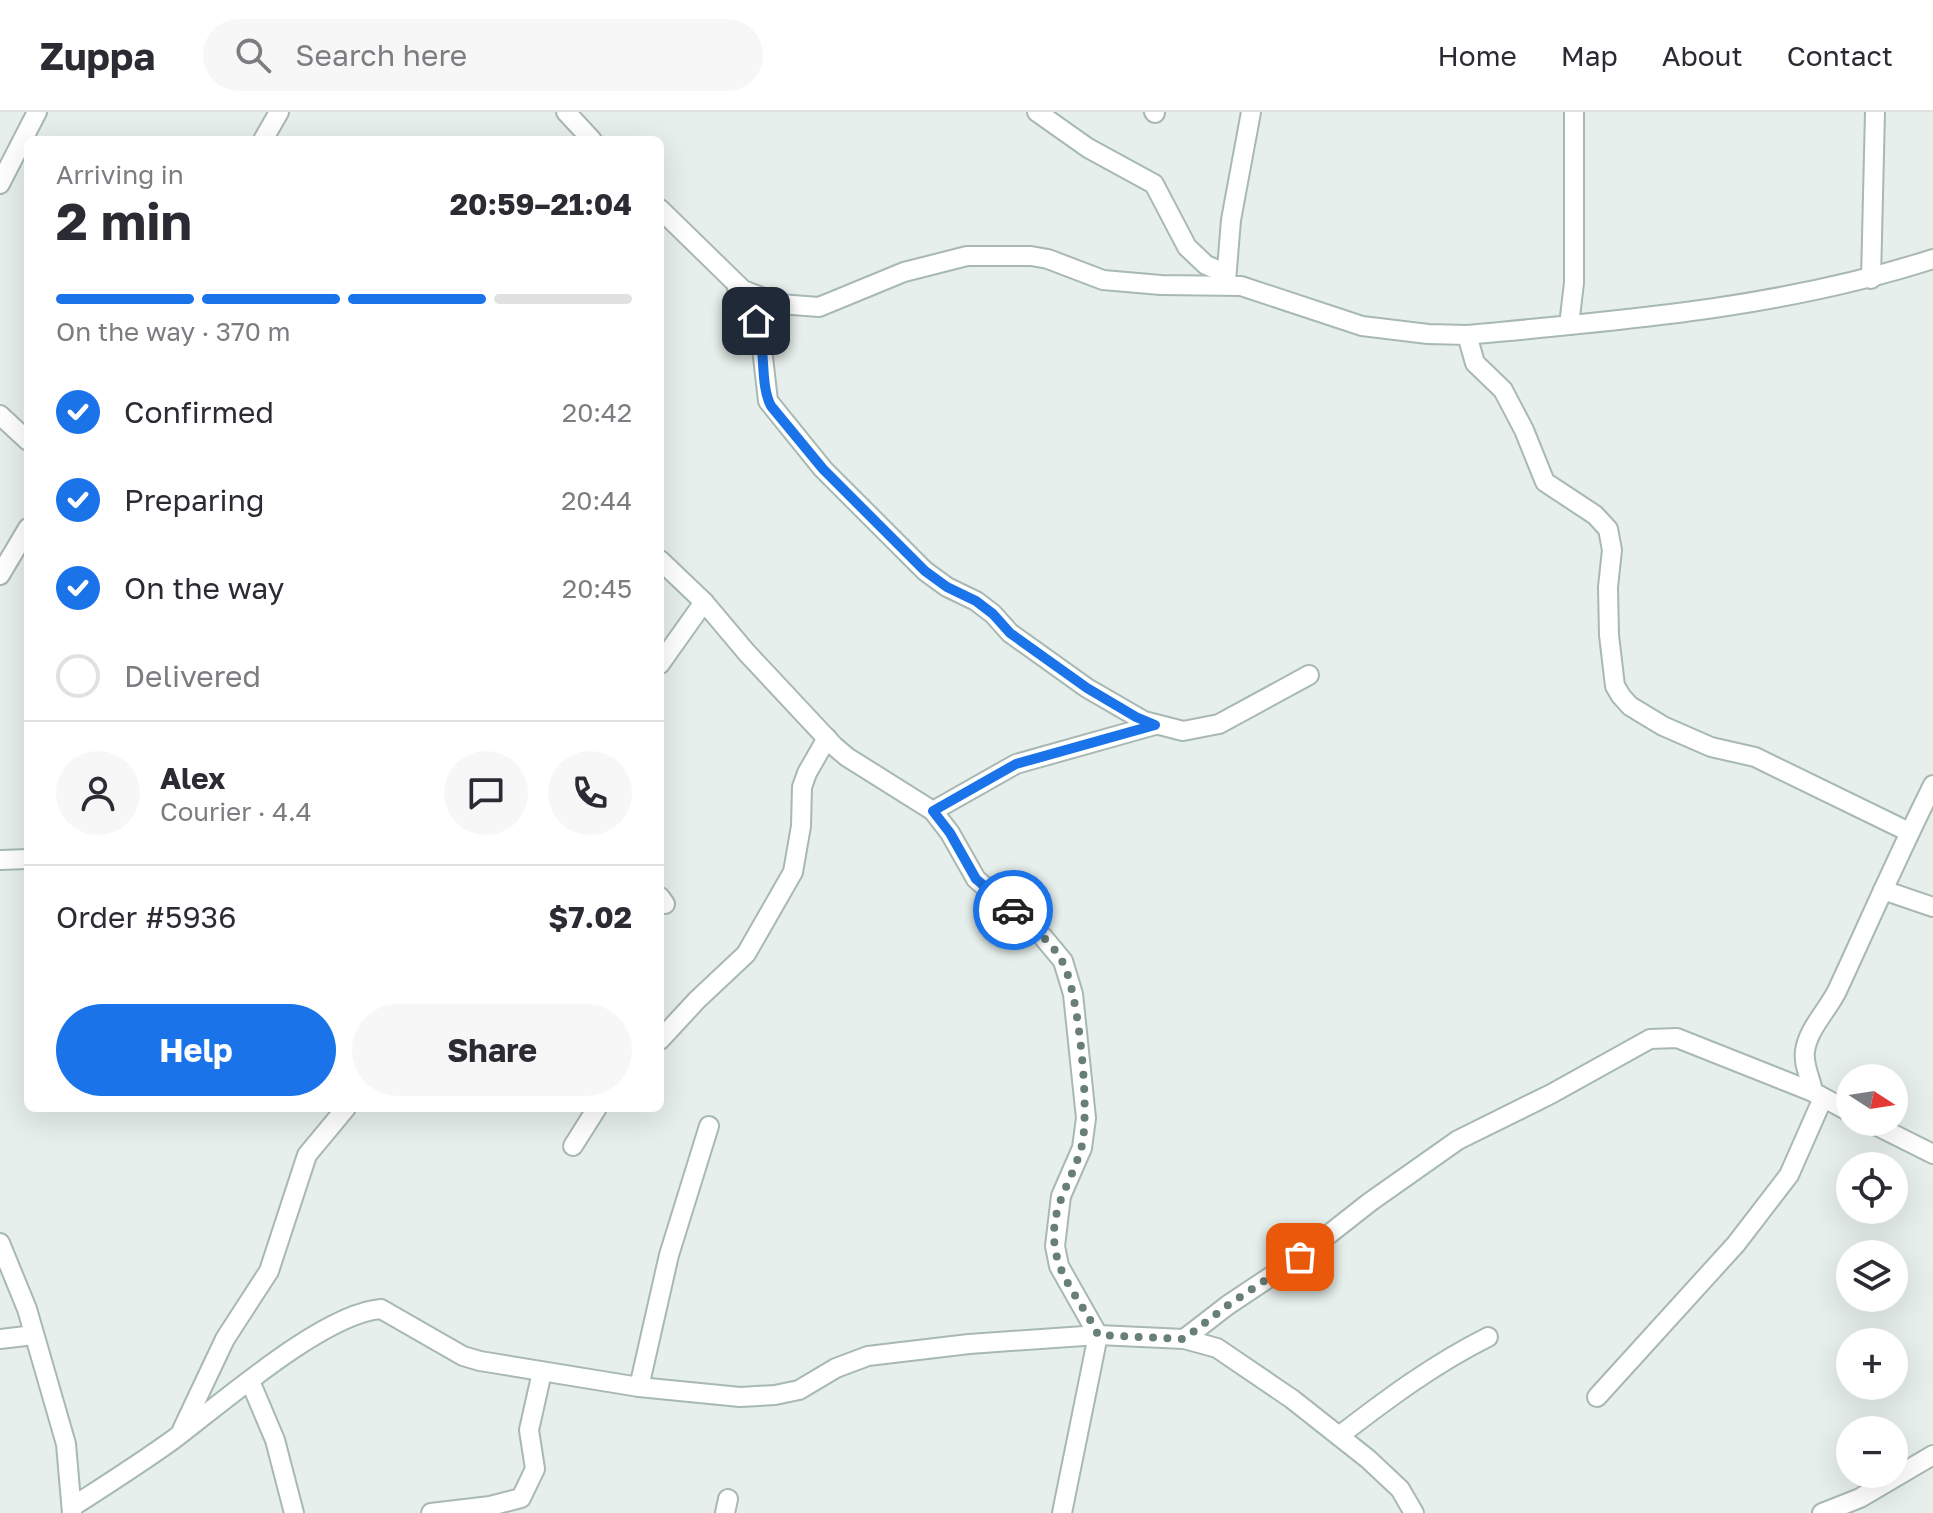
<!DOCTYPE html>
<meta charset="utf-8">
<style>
body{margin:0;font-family:"Golos Text",sans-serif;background:#f7f7f7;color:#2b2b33;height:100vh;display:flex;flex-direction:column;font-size:30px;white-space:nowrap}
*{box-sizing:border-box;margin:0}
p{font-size:26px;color:#7c7c81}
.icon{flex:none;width:44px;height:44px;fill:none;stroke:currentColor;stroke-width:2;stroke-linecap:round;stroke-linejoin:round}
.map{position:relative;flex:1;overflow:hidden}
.sheet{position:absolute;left:24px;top:24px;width:640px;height:976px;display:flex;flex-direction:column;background:#fff;border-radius:12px;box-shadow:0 8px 32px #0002}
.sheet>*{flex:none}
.needle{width:52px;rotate:102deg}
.fabs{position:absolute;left:1836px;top:952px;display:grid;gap:16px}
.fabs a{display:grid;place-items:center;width:72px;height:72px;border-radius:50%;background:#fff;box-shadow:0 8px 32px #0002;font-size:40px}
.pin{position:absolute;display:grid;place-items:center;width:68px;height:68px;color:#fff;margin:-34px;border-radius:16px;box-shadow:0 4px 12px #0006}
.courier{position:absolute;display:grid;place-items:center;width:80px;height:80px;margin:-40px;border:6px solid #1a73e8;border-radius:50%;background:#fff;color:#222;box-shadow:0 2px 10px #0007}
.headline em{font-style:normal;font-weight:700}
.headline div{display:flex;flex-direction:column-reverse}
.headline{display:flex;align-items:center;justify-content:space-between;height:136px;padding:0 32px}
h1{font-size:52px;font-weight:700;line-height:60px}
.bar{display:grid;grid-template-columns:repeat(4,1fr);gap:12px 8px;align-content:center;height:96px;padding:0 32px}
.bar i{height:10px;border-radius:6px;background:#e1e1e2}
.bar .on{background:#1a73e8}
.bar p{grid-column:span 4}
.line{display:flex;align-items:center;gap:20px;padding:0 32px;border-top:2px solid #e1e1e2}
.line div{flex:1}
.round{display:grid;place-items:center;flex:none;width:84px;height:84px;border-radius:42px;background:#f7f7f7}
ol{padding:0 32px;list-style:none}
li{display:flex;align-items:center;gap:24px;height:88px}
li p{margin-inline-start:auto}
li .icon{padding:8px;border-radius:50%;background:#1a73e8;color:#fff;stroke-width:4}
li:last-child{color:#7c7c81}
li i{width:44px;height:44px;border:4px solid #e1e1e2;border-radius:50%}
.action{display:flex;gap:16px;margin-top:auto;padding:16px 32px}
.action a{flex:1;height:92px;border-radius:48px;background:#1a73e8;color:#fff;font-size:32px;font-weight:700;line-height:92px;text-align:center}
.action a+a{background:#f7f7f7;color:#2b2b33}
header{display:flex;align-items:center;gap:48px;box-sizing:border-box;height:112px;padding:0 40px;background:#fff;border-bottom:2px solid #e1e1e2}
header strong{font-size:38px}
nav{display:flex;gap:44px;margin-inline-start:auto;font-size:28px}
.search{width:560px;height:72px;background:#f7f7f7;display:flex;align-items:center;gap:20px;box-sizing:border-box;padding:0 28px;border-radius:44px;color:#7c7c81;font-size:30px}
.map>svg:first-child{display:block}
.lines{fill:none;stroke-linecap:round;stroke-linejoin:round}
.minor-casing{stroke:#a8b8b2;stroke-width:22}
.minor{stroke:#fff;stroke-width:18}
.done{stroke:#687f78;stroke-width:8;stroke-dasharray:0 14.4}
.route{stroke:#1a73e8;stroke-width:10}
</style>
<header>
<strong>Zuppa</strong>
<div class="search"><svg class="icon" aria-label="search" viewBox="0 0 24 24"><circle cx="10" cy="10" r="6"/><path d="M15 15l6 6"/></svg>Search here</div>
<nav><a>Home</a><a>Map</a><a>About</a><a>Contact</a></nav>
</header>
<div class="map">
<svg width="1933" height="1401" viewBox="0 0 1933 1401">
<rect width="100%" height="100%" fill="#e6efeb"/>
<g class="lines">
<g class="minor-casing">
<g id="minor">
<path d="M566,0L592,28"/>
<path d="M1037,0L1088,36L1154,72L1187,135L1206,153L1225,161"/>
<path d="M1154,0L1155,1"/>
<path d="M263,28L279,0"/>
<path d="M0,72L37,0"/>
<path d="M660,97L743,178L779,192L819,195L904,160L967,144H1031L1048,147L1103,168L1161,173L1241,174L1362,214L1428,222L1467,223C1625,208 1781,196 1933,147"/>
<path d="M1871,167L1875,0"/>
<path d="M1226,169L1231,108L1251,0"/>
<path d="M737,176L760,219L768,289L823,357L925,459L947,475L976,489L993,502L1010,521L1087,576L1144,609L1183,619L1219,612L1309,563"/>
<path d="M1569,213L1574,171V0"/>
<path d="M1467,223L1475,251L1503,278L1524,318L1545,370L1595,403L1608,417L1612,438L1608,475L1609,523L1615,574L1621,584L1630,594L1663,614L1711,635L1755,645L1909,720"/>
<path d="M0,303L28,329"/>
<path d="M660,448L704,490L747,541L834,634L847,645L933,699L950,721L976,767L1043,825L1063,849L1073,882L1086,1006L1082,1036L1061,1084L1055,1134L1059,1154L1098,1223L1062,1401"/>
<path d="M0,463L28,416"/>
<path d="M660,552L704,490"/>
<path d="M933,699L1016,652L1155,613"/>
<path d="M0,748L28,747"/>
<path d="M1883,778L1933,795"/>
<path d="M660,785L665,792"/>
<path d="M660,928L697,888L746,842L793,760L801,714L802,675L807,661L827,626"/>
<path d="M1850,1000L1813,980C1811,966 1803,954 1805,939C1808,917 1827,899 1837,879C1869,810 1899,741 1933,673"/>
<path d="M1869,1010L1933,1042"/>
<path d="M573,1034L597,996"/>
<path d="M0,1131L27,1197L66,1332L72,1401"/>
<path d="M0,1227L34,1223"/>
<path d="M1184,1227L1228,1193L1300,1145L1370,1090L1458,1028L1551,982L1650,927L1677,926L1813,980"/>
<path d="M250,1269L275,1328L294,1401"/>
<path d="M639,1275L669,1143L709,1014"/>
<path d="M1597,1285L1736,1132L1789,1063L1823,986"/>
<path d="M182,1318L225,1227L269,1159L307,1043L346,996"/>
<path d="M1339,1324C1387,1287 1434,1252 1488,1225"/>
<path d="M72,1395C106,1373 141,1351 174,1327C222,1291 324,1201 381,1197L463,1244L480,1249L639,1275L740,1285L775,1283L799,1278L836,1256L868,1244L969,1232L1098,1223L1184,1227L1217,1236L1292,1287L1368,1347L1400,1377L1414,1401"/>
<path d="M431,1401L490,1394L521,1386L535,1357L529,1318L542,1260"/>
<path d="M725,1401L728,1387"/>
<path d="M1822,1401L1860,1386L1933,1343"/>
</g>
</g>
<use href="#minor" class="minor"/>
</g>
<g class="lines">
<path class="done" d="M1013,798C1030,814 1052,829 1063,851C1079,881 1091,1004 1081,1037C1071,1072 1049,1096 1055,1136C1060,1169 1085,1194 1098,1223L1184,1227L1228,1193L1300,1145"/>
<path class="route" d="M756,209C767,236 759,271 771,294L823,357L925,459L947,475L976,489L993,502L1010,521L1087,576L1136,605L1155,613L1016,652L933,699L950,721L976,767L1013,798"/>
</g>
</svg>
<div class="fabs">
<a><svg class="needle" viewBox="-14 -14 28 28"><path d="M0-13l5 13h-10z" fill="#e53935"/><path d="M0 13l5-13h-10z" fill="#7c7c81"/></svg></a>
<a><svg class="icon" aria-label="locate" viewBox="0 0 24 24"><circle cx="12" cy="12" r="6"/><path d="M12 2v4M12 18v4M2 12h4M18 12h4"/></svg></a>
<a><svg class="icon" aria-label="layers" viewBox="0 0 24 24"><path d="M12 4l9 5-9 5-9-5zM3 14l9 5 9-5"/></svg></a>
<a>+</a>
<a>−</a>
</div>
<div class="pin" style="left:1300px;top:1145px;background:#ea580c"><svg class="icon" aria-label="bag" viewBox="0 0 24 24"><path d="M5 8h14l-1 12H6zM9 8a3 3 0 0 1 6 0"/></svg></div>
<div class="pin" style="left:756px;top:209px;background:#1f2937"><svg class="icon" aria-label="home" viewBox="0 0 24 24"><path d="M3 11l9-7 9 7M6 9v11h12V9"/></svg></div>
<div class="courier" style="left:1013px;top:798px"><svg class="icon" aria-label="car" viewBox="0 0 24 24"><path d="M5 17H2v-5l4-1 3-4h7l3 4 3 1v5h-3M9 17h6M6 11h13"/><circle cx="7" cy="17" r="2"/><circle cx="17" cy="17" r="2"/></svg></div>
<section class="sheet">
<div class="headline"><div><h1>2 min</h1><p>Arriving in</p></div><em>20:59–21:04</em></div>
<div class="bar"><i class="on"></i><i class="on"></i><i class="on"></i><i></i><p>On the way · 370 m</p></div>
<ol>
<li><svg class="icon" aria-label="check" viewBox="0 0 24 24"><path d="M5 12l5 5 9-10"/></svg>Confirmed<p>20:42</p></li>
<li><svg class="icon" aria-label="check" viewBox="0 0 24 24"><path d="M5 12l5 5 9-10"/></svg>Preparing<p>20:44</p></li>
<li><svg class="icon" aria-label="check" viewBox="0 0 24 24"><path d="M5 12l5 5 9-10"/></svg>On the way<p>20:45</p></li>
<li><i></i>Delivered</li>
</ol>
<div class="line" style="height:144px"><a class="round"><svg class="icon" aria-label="person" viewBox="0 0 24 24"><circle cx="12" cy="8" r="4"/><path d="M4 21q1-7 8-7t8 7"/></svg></a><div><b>Alex</b><p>Courier · 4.4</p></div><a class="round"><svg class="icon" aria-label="chat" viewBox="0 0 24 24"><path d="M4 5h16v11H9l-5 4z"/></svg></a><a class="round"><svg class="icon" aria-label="phone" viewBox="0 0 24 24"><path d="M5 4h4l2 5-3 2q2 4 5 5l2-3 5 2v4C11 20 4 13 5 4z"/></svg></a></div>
<div class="line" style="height:104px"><div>Order #5936</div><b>$7.02</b></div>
<div class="action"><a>Help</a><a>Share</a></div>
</section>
</div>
